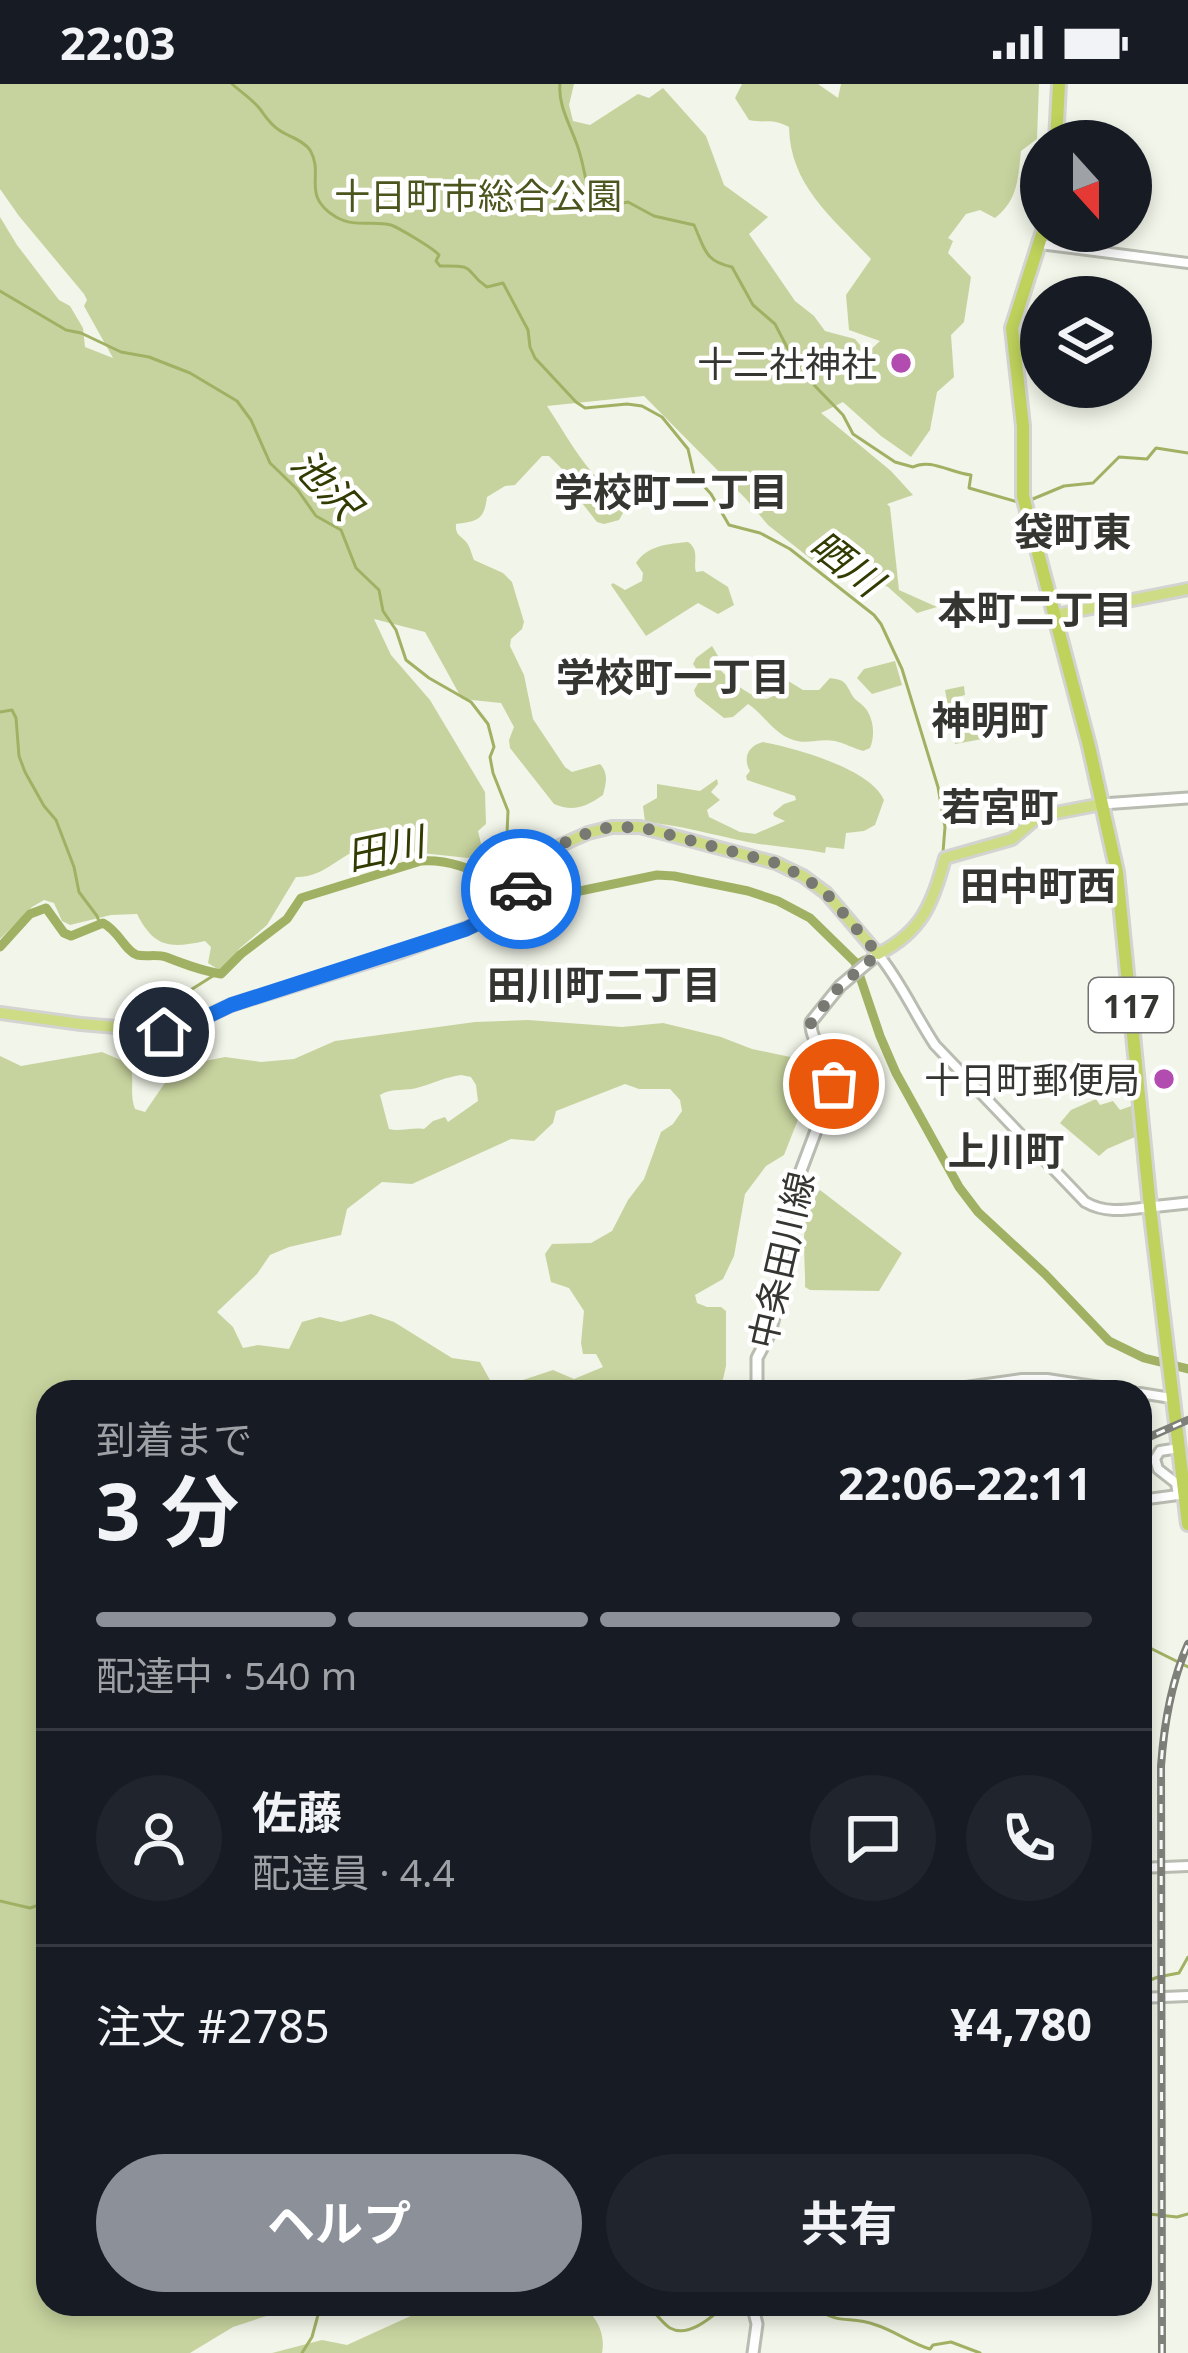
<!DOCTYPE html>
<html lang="ja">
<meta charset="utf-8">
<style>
body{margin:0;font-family:"Noto Sans","Noto Sans JP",sans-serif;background:#20242c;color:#f1f3f6;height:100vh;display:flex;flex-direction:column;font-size:45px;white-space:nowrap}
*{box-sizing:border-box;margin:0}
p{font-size:39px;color:#9ea1a6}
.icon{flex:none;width:66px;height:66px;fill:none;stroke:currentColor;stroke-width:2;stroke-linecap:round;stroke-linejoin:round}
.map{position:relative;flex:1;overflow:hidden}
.panel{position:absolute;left:36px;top:1296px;width:1116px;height:936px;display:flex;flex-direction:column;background:#171b24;border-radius:36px;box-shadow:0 6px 18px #0003}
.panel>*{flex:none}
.needle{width:78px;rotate:159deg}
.tools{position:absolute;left:1020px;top:36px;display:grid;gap:24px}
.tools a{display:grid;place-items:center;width:132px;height:132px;border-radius:50%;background:#171b24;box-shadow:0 6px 18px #0003;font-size:60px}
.pin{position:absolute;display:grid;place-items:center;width:102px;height:102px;color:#fff;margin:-51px;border:6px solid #fff;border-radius:50%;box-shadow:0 3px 12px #0007}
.courier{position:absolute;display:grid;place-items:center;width:120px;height:120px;margin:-60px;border:9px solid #1a73e8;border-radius:50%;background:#fff;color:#222;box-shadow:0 3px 15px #0007}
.summary em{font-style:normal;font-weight:700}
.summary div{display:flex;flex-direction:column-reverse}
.summary{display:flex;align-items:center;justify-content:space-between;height:204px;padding:0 60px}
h1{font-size:78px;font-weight:700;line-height:90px}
.bar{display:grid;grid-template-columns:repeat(4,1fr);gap:18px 12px;align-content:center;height:144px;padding:0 60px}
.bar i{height:15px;border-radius:9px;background:#363941}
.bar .current{background:#8c9099}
.bar p{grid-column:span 4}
.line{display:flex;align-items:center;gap:30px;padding:0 60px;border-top:3px solid #363941}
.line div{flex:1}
.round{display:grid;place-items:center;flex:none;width:126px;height:126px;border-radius:63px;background:#20242c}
.cta{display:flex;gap:24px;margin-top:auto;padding:24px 60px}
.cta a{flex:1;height:138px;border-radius:72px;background:#8c9099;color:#fff;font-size:48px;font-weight:700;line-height:138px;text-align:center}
.cta a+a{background:#20242c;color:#f1f3f6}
.status{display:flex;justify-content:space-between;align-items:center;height:84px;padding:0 60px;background:#171b24;direction:ltr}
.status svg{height:33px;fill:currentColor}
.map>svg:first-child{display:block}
.green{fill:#c7d39e;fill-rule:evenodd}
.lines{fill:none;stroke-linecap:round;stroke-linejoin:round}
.stream{stroke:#a1b164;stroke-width:3}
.river{stroke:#a1b164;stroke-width:9}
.tertiary-casing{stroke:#b9bcb1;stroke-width:14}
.secondary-casing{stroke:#b9bcb1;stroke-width:15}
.primary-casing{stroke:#d3d3d2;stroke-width:16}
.trunk-casing{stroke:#d3d3d2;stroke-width:18}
.tertiary{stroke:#fff;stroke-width:8}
.secondary{stroke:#fff;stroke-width:9}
.primary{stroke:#cedd85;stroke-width:10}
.trunk{stroke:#bed25c;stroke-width:12}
.rail-casing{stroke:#7e8079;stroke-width:8}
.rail{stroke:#fff;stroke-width:3;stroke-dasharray:9;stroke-linecap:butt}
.done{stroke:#777972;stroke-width:12;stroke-dasharray:0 21.6}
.route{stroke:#1a73e8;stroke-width:15}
.poi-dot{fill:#b24cb0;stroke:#fff;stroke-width:4.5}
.labels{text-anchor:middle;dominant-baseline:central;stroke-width:9;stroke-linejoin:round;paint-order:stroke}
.shield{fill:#fff;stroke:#727270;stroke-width:3}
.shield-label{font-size:33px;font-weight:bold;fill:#353632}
.park-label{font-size:36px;fill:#4b551d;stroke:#fff}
.poi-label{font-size:36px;fill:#353632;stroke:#fff;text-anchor:end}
.street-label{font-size:36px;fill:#353632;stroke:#fff}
.water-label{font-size:39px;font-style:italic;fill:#323b00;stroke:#fff}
.neighbourhood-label{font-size:39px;font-weight:bold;fill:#353632;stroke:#fff}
</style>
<div class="status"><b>22:03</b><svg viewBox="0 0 49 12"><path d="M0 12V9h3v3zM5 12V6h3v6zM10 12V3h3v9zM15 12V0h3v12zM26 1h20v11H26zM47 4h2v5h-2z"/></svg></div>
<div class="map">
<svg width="1188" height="2269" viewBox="0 0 1188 2269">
<rect width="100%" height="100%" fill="#f2f5e9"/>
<g class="green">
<path d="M0,0H574L569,21L573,37L590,41L638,10L649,14L663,4L706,52L724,101L768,133L749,150L795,217L814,232L825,247L855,255L867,269L880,257L849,246L846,211L871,175C833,134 790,102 789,43C769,33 768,40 749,36L735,14L742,0H818L838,14L841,0H1039L1037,55L1021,67C1018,95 1018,116 995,134L980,126L966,130L948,154L953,157L948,169L971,193L964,238L951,251L954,293L937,308L930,346L911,373L881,352L843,318L821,329L891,387L913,411L887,420L890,423L899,506L937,523L917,529L888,503L873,496L816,479L768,441L746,415L644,312L547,322C559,340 572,363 586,381C599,398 616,409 623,429L619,436L604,440L597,438L578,414L565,388L549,372H542L515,401L505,402L487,413C484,436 478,437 456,440C455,452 461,451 467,459C470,463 472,471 474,476L503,489L512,498L524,538L522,545L511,555L510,562L524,591L533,635L565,683L572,688L600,680C609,690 606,699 603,711C586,723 573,728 554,720L510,664L509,656L514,643L501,619L462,615L425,548L374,535L391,571L430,616L485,708L486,740L478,747L482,764L478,770L468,774L366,763C339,770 325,794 296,793L267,841L239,865L226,883L219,886L208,879L211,863L205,857C169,865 154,863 137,830L111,831L70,841L62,837L54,819L44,816L32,823L0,855V133L17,161L59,216L70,222L83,244L85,263L113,274L84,222L87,216L84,210L19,132L0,105Z"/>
<path d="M688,458C700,466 693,478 696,488L703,487L728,503L734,521L718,530L698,519L646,552L611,501L613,499L625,506L642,497L643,489L636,479C648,461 668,460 688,458Z"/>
<path d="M712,562L718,572L714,578C721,589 750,615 766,615C770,614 773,612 776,610L774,602L780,592L803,606H819L830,594C845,596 845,598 852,611C855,617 862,619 866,625C874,636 875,652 870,664L863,667C853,664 844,659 835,657C815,654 806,663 786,653C771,645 762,629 748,620L733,633L724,634L696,612L694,606L702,593L693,580L696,574Z"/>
<path d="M895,577L902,601L872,610L857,594L864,585Z"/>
<path d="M964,602L965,611L954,614L960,646L997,640L999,652L955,660L945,606Z"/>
<path d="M763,658C795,664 871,685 884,716L875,741L864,747L846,749L844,765L826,763L825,769C799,764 774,763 748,758C713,751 680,741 645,738L643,722L657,714V700L700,707L717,695L718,700L711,708L720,716L707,726L709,733L740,748L755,750L785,737L774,732L773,729L784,720L796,716L795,712L747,696L746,692L750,687C743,675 747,662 763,658Z"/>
<path d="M528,936L622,943L663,939L721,953L752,965L795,974L809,992L803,1023L784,1071L766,1082L745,1110L734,1172L723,1195L695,1211L697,1219L707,1223H721L726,1227V1282L720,1308H48V2220H303L233,2243L190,2269H0V972L21,982L102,968L130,980C135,996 129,1010 135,1025L145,1028L173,987L205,977L225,973L261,978L294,975L335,957L475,938ZM461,991L471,993L476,1001L478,1017L448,1038L445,1033L433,1037L424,1045C411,1043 400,1048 389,1045L380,1011C393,1003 406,1008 420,1003C434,999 446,993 461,991ZM625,1000L639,1005H670L680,1016L682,1027L673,1040L661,1048L644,1095L628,1116L612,1147L591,1159L552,1160L545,1170L551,1198L569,1204L584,1227L581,1259L583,1270H596L603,1283L574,1295L553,1286L520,1297L491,1298L480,1278L452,1274L394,1238L371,1230L341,1238L320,1233L302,1238L289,1265L258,1261L243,1264L233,1243L217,1228L257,1190L270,1171L289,1163L341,1151L347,1125L382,1098L412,1100L511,1055L534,1057L553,1039L556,1027Z"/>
<path d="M1096,1015L1100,1021L1113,1017L1120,1026L1134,1021L1135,1053L1107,1065L1099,1072L1060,1039L1071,1026Z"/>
<path d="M820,1106L902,1169L879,1207L810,1206L805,1203C806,1174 797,1127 820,1106Z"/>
<path d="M484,2220L538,2224L581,2220C596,2232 606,2249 602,2269H272L322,2256L347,2261L426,2225Z"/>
</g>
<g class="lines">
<g class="stream">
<path d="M232,0C241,8 252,15 260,25C266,33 270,40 279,46C289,53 302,55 310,66C325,91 300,111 336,133C355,144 373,136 391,141C399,144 433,164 439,171L436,177L440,182C480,181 462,186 487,203L503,199L528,246L530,263L535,274L576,318L585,324L627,320L642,322L662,333L688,365L694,391L711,410L729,441L760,449L790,465L874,531L881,540L902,585L938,703L945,743L943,768"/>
<path d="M560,0C558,20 569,39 576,58C582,73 585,91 588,107L610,122L628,118L654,132L694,141C705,165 704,177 732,183L753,221L775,240L789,267L815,302L843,331L853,350L895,378L913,383C930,374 951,389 971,391L969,404L1018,418"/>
<path d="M0,207L66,246L81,249L121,268L149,273L190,289L237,317L251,336L270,379L297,405L316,432L341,446L356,484L379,506L383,527L396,546L406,576L429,594L471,618L488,640L494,663L490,673L493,689L508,727L507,750L502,764L508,794L505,800"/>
<path d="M1028,417L1064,402L1093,399L1119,373L1147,375L1156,364L1188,369"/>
<path d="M0,628L12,626L16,634L19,672L25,688L44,722L56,736L74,783L79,808L97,832L100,840"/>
<path d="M918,829L932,800"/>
<path d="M855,878L864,873"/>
<path d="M162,942L181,912L216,890"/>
<path d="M140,979L157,950"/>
<path d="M1140,1559L1188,1583"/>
<path d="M0,1817L30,1824L48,1818"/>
<path d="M1140,1900L1158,1893L1179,1889L1188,1873"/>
<path d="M1140,2129L1177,2133L1188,2130"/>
<path d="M647,2220C654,2227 662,2239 670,2244C689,2255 714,2231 727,2220"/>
<path d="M811,2220C841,2244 847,2230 876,2241C895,2247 910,2259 930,2265L933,2261L951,2258L980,2269"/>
<path d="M302,2269L312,2253L321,2220"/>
</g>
<path class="river" d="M0,863L30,830L46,824L64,849L71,852L103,839C119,847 125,867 137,871C146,873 157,870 166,873C184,880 202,887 221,890L241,870L287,835L301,814L421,777C471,774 500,807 546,814L657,791L674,792L748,807L778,817L810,834L855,878L880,952L896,989L959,1103L978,1128L1045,1190L1109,1257L1144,1274L1188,1285"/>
<g class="tertiary-casing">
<g id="tertiary">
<path d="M1040,160L1188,179"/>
<path d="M878,870C901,898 915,931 935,961L1085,1118C1106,1130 1126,1126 1150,1123"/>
<path d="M930,1308L1022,1295H1047L1134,1308"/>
<path d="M1140,1309L1171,1314"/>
<path d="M1140,1416L1178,1411L1176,1399L1158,1385L1155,1375L1160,1367L1179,1364"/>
<path d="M1140,1784L1188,1782"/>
<path d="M1140,1914L1188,1912"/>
</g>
</g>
<g class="secondary-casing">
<g id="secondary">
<path d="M1102,720L1188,714"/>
<path d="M1150,1123L1188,1119"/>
<path d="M757,1308V1274L770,1249L779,1214L782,1160L788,1121L835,996C832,974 810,961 811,938L840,902L878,870"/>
<path d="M752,2220L757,2240L753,2269"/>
</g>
</g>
<g class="primary-casing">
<g id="primary">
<path d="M1056,531L1188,505"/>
<path d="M0,929L81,940L174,948L231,921L401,868L483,838L500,828L561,761L588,749L612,743H640L776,779L803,792L826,809L878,870C922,848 933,819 945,774L1012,755L1038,733L1045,731L1102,720"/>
</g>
</g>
<g class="trunk-casing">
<g id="trunk">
<path d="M1056,57L1059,0"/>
<path d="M1043,147L1012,244L1023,342V412L1089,662L1117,788L1150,1123L1188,1440"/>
</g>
</g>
<use href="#tertiary" class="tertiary"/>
<use href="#secondary" class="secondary"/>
<use href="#primary" class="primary"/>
<use href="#trunk" class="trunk"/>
<g class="rail-casing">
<g id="rail">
<path d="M1140,1357L1188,1336"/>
<path d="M1162,2269L1161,1682C1164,1640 1171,1598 1188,1560"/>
</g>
</g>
<use href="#rail" class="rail"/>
</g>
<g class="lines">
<path class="done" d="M521,805L561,761L571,755L602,744L640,743L776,779L802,792L826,809L878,870L840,902L811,938C810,963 835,975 834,1000"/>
<path class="route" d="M164,948L181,945L231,921L466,845L500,828L521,805"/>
</g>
<g class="poi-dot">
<circle cx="901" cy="279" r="12"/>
<circle cx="1164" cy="995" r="12"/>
</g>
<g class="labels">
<rect class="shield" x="1089" y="894" width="84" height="54" rx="9"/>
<g class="shield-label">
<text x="1131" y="921">117</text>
</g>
<g class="park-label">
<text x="478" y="111">十日町市総合公園</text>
</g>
<g class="poi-label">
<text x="877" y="279">十二社神社</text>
<text x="1140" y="995">十日町郵便局</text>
</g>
<g class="street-label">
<text transform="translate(781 1176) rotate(-77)">中条田川線</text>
</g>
<g class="water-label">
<text transform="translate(327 399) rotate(47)">池沢</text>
<text transform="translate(847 478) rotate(38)">晒川</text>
<text transform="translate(385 763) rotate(-12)">田川</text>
</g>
<g class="neighbourhood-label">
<text x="671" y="406">学校町二丁目</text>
<text x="1073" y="446">袋町東</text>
<text x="1035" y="524">本町二丁目</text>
<text x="673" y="591">学校町一丁目</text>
<text x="990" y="634">神明町</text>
<text x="1000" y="721">若宮町</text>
<text x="1038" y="800">田中町西</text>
<text x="604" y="899">田川町二丁目</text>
<text x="1006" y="1065">上川町</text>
</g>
</g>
</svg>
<div class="tools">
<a><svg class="needle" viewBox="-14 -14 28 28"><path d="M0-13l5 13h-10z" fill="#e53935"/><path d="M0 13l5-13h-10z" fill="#9ea1a6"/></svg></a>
<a><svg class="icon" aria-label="layers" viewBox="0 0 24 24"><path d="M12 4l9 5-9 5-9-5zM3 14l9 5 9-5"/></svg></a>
</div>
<div class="pin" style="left:834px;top:1000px;background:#ea580c"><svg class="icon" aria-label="bag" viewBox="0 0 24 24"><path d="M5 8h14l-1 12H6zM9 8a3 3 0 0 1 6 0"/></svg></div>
<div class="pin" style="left:164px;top:948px;background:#1f2937"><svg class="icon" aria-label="home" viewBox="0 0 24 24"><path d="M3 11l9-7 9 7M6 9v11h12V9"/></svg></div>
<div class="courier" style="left:521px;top:805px"><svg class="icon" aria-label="car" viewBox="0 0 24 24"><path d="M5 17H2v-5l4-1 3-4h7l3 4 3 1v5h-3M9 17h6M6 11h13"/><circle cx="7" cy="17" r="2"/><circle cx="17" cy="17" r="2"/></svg></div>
<section class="panel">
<div class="summary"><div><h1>3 分</h1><p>到着まで</p></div><em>22:06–22:11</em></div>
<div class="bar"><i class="current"></i><i class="current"></i><i class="current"></i><i></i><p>配達中 · 540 m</p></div>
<div class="line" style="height:216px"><a class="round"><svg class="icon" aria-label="person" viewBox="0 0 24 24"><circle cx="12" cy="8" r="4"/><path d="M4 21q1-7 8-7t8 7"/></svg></a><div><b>佐藤</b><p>配達員 · 4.4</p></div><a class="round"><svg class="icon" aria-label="chat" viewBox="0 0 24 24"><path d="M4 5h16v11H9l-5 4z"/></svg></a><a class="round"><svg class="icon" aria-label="phone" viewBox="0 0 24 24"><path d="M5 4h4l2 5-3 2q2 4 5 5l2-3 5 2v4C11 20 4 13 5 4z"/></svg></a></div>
<div class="line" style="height:156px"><div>注文 #2785</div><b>¥4,780</b></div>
<div class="cta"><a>ヘルプ</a><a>共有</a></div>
</section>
</div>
